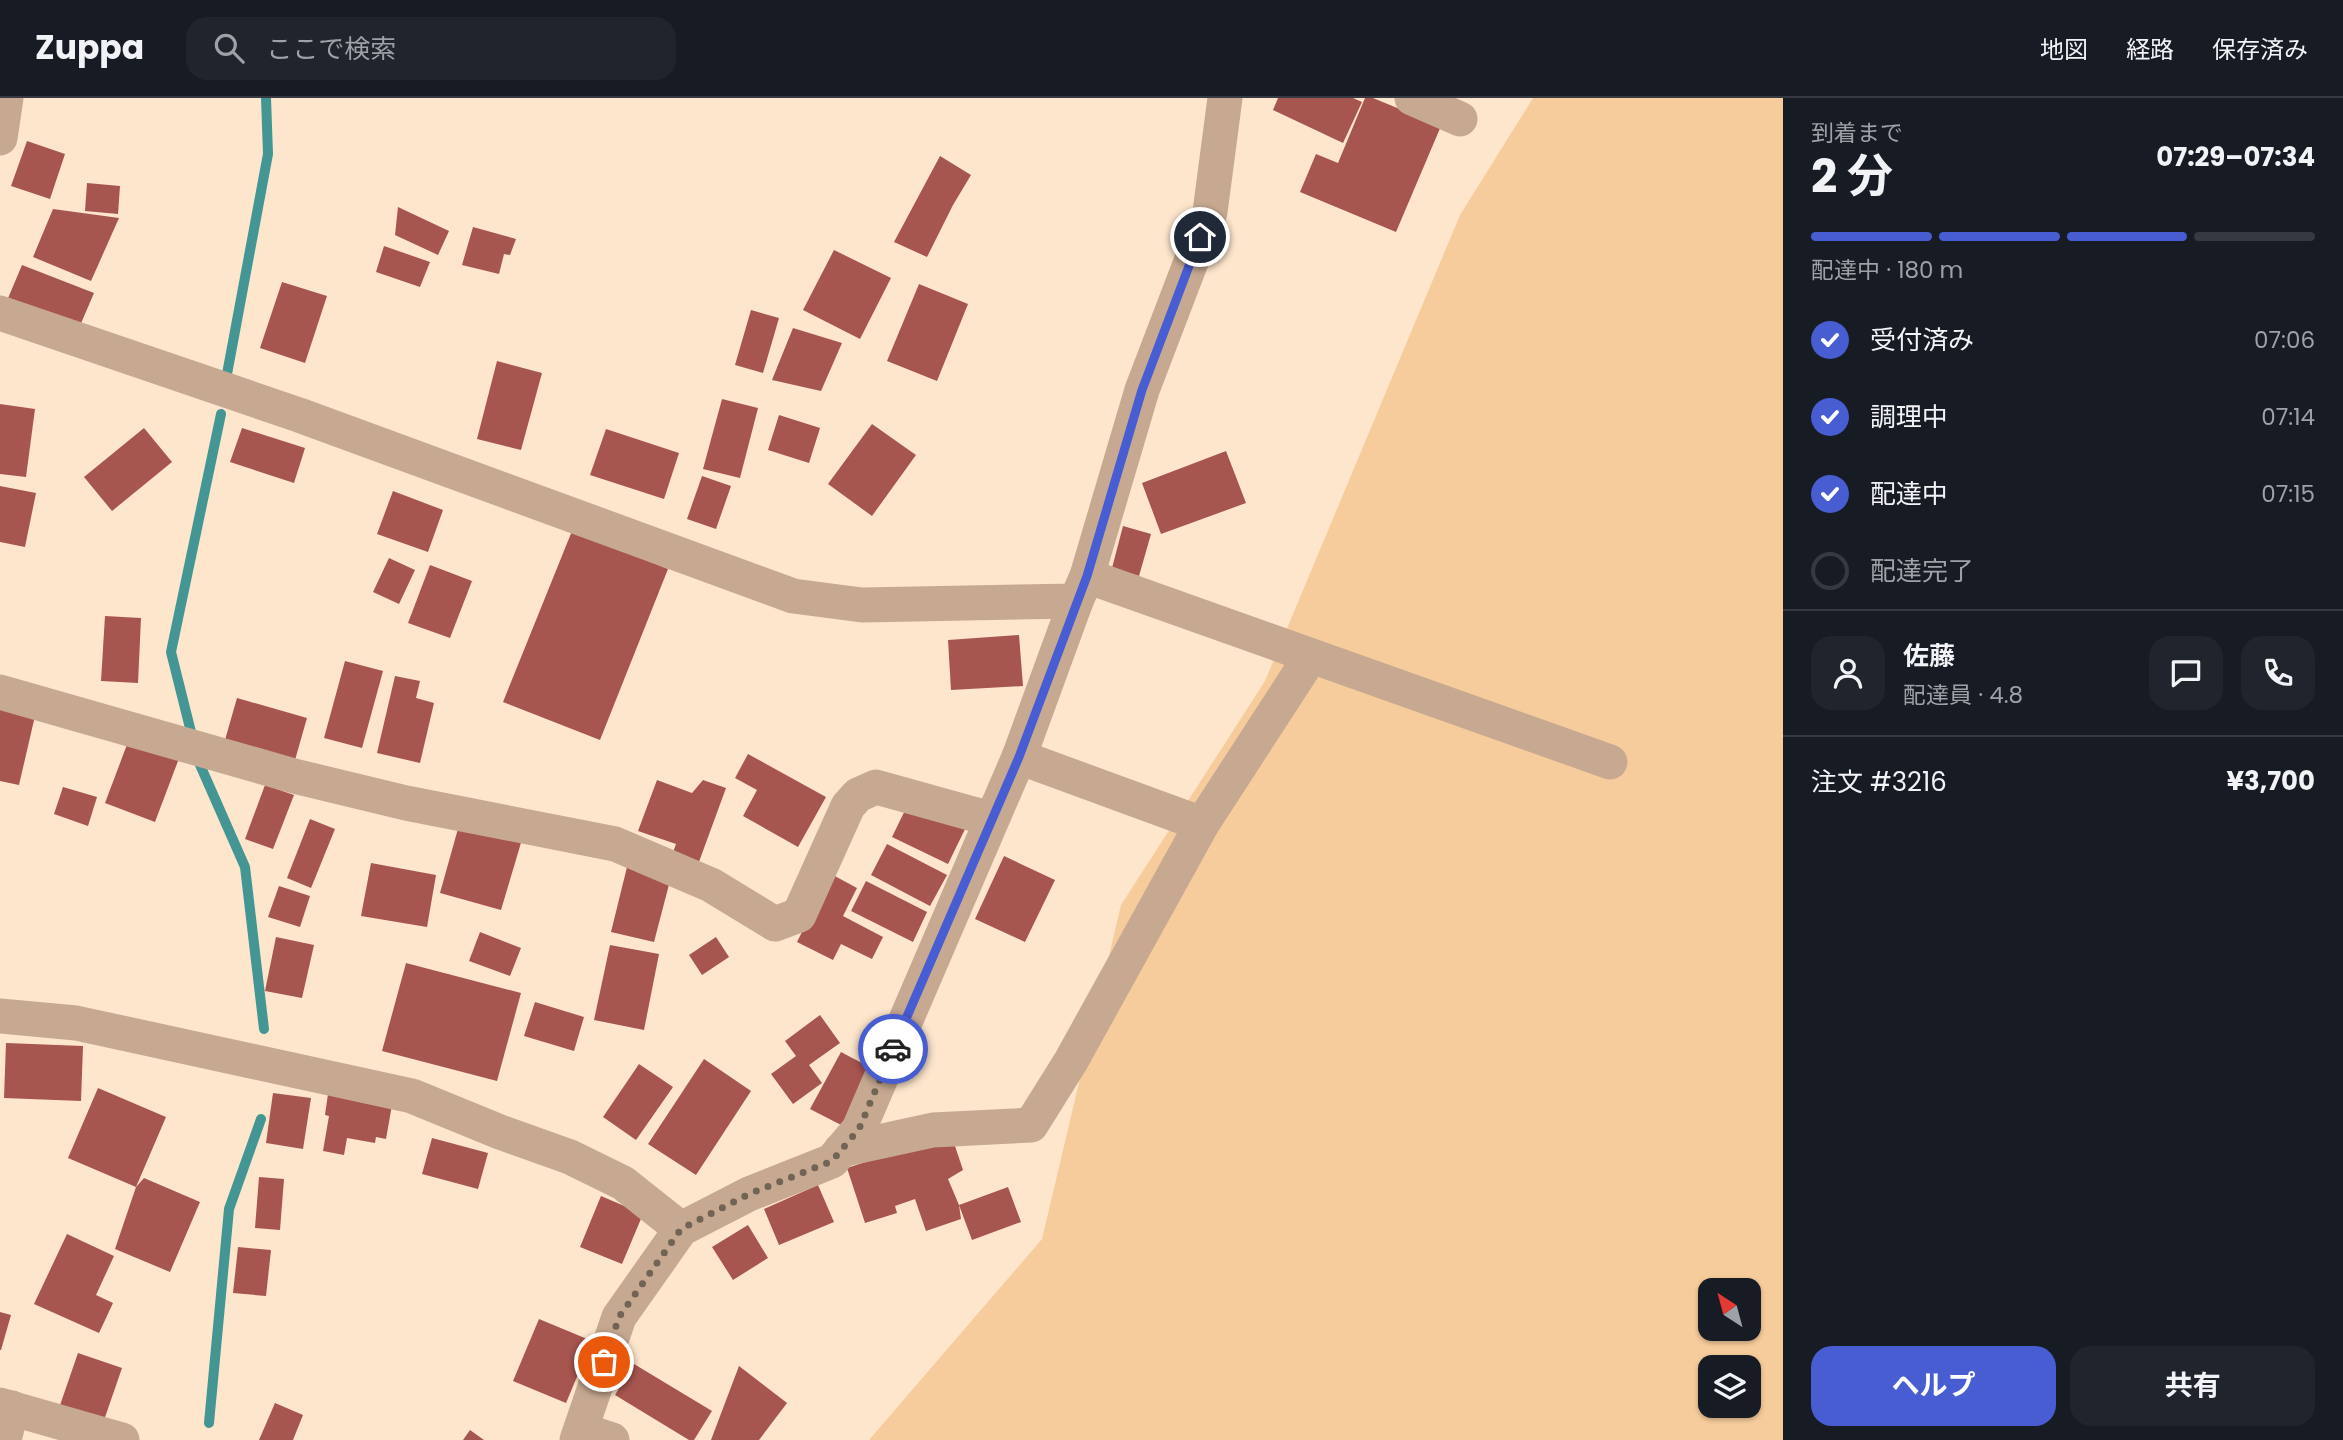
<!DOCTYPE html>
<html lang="ja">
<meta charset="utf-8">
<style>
body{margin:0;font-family:Poppins,"Noto Sans JP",sans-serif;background:#20242c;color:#f1f3f6;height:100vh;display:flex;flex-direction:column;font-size:26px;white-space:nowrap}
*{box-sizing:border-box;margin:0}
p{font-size:23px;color:#9ea1a6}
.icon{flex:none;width:38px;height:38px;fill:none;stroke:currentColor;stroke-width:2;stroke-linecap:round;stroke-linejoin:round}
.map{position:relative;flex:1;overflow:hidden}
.panel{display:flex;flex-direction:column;background:#171b24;width:560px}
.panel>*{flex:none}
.needle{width:46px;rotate:324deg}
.tools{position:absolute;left:1698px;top:1180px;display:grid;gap:14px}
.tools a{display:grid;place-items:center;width:63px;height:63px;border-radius:14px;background:#171b24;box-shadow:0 2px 5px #0004;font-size:35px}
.pin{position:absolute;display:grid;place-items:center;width:60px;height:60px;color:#fff;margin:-30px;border:4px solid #fff;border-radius:50%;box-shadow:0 2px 7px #0007}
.courier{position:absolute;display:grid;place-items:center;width:70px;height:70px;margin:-35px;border:5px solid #485dd2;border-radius:50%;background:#fff;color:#222;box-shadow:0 2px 9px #0007}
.head em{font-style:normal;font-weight:700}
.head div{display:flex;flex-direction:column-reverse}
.head{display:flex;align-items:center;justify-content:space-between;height:119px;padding:0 28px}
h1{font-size:46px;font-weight:700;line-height:52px}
.bar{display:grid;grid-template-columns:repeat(4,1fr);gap:10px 7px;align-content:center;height:84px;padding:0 28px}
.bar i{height:9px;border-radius:5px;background:#363941}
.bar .active{background:#485dd2}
.bar p{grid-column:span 4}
.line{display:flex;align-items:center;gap:18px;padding:0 28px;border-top:2px solid #363941}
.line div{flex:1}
.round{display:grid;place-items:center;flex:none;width:74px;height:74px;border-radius:21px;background:#20242c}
ol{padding:0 28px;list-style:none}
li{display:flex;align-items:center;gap:21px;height:77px}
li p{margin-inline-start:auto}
li .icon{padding:7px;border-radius:50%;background:#485dd2;color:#fff;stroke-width:4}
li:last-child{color:#9ea1a6}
li i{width:38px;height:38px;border:4px solid #363941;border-radius:50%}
.primary-button{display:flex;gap:14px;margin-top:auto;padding:14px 28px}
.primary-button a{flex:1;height:80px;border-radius:21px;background:#485dd2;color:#fff;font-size:28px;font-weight:700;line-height:80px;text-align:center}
.primary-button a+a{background:#20242c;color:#f1f3f6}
header{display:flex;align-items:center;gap:42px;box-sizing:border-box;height:98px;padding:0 35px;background:#171b24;border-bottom:2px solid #363941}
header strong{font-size:33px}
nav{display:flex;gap:38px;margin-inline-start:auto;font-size:24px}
.search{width:490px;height:63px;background:#20242c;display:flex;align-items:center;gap:18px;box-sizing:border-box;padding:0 24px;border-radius:21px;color:#9ea1a6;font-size:26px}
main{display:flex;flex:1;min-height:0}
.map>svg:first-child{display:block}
.green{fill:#f7cc9c;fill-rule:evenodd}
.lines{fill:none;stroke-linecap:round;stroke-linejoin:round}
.stream{stroke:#449694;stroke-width:10}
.building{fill:#a7564f}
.minor{stroke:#c7a991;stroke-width:35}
.done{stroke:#726455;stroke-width:7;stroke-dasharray:0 12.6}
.route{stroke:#485dd2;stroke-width:9}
</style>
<header>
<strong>Zuppa</strong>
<div class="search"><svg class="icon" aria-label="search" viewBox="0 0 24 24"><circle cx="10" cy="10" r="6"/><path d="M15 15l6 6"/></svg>ここで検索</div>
<nav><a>地図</a><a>経路</a><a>保存済み</a></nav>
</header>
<main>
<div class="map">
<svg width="1783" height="1342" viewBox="0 0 1783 1342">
<rect width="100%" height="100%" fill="#fde6cc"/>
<path class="green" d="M1533,0H1783V1342H869L1042,1141L1121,807L1265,583L1460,117ZM1710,1192H1748V1230H1710ZM1710,1269H1748V1307H1710Z"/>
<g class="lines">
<g class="stream">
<path d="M227,276L268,56L266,0"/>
<path d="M193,642L171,554L221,316"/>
<path d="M197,660L245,769L264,931"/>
<path d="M209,1325L229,1111L261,1021"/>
</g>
</g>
<g class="building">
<path d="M1278,0H1353L1362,4L1343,45L1273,12Z"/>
<path d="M1365,0H1373L1441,28L1396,134L1300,94L1316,56L1338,65Z"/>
<path d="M27,43L65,56L50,101L11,88Z"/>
<path d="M940,58L971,77L953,107L927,159L894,144Z"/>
<path d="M87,85L120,88L118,116L85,113Z"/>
<path d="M398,109L449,133L438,157L395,137Z"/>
<path d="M53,111L119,120L91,183L33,159Z"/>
<path d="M473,129L516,141L510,157L504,156L499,176L462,167Z"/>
<path d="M384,148L430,164L420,189L376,174Z"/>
<path d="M834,152L891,180L860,241L803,212Z"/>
<path d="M22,167L94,195L79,230L6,205Z"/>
<path d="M282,184L327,198L305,265L260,250Z"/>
<path d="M919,186L968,206L937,283L887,263Z"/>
<path d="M751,212L779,220L763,275L735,267Z"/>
<path d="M793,230L842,245L821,293L772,282Z"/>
<path d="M497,263L542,275L521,352L477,341Z"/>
<path d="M722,301L758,310L740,380L703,371Z"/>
<path d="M0,306L35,311L26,379L0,376Z"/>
<path d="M779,317L820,330L809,365L768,352Z"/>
<path d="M872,326L916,357L872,418L828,386Z"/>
<path d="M144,330L172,364L112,413L84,379Z"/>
<path d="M242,330L305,350L294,385L230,364Z"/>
<path d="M606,331L679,355L664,401L590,377Z"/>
<path d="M1226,353L1246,405L1161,436L1142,385Z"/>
<path d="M702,378L731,388L716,431L687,421Z"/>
<path d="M0,388L36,395L25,449L0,444Z"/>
<path d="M393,393L443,412L428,454L377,436Z"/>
<path d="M1123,428L1151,436L1139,478L1112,470Z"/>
<path d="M572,433L668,471L600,642L503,604Z"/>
<path d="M389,460L415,472L399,506L373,494Z"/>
<path d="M430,467L472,483L450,540L408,525Z"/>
<path d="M105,518L141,520L138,585L101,583Z"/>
<path d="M1019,537L1023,588L951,592L948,542Z"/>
<path d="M345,563L383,573L362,650L324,640Z"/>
<path d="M395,578L420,583L416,600L434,605L420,665L377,655Z"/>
<path d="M237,600L307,620L293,669L223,649Z"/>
<path d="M0,610L35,618L19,687L0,683Z"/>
<path d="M131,636L181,655L155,724L105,705Z"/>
<path d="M748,656L826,699L798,749L743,718L757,692L735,680Z"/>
<path d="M657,682L692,695L703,682L726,690L696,772L670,763L676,746L638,733Z"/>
<path d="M265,687L294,697L273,751L245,741Z"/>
<path d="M63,689L97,699L88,728L54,716Z"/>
<path d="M912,698L968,725L948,766L892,739Z"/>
<path d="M461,720L523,738L501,812L440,795Z"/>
<path d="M310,721L335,731L311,790L287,780Z"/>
<path d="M887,746L947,777L930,808L871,777Z"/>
<path d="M1004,758L1055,782L1025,844L975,821Z"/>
<path d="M371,765L436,777L427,829L361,818Z"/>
<path d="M628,765L672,775L654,844L611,834Z"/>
<path d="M831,776L857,790L843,818L883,839L872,861L841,846L833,862L797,844Z"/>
<path d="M866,783L927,814L913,844L851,813Z"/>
<path d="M279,788L310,798L300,829L268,819Z"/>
<path d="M480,834L521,850L510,878L469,863Z"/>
<path d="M276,839L314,847L302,900L265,893Z"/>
<path d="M716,839L729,859L702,877L689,857Z"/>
<path d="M610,847L659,856L644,932L594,922Z"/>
<path d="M406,865L521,895L497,983L382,953Z"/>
<path d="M535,904L584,919L574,953L524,938Z"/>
<path d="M820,917L840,945L809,967L822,985L793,1006L771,976L796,958L785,943Z"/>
<path d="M6,945L83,948L81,1003L4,1000Z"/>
<path d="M841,954L875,972L845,1029L810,1011Z"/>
<path d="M704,961L751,993L696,1077L648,1046Z"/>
<path d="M639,966L673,989L636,1042L603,1019Z"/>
<path d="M98,990L166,1019L136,1089L68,1060Z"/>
<path d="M273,995L311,1000L303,1051L266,1045Z"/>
<path d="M328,996L392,1007L386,1041L376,1039L375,1045L347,1040L344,1057L323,1053L329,1018L325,1017Z"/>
<path d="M951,1036L963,1072L948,1081L959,1107L1008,1089L1021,1124L972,1142L959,1107L961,1121L926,1133L915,1101L895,1108L897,1115L865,1125L847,1070Z"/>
<path d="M432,1040L488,1055L478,1091L422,1076Z"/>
<path d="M259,1079L284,1081L280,1132L255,1130Z"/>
<path d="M144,1080L200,1104L170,1174L115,1151L136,1089Z"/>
<path d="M818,1087L834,1124L779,1147L764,1111Z"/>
<path d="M601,1098L643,1116L622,1166L580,1149Z"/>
<path d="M748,1127L768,1160L733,1182L712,1149Z"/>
<path d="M67,1136L114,1158L96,1197L113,1205L99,1235L34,1206Z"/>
<path d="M238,1149L271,1152L266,1198L233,1195Z"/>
<path d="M0,1214L11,1217L1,1252H0Z"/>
<path d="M539,1221L592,1243L566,1305L513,1283Z"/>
<path d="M78,1255L122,1270L102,1328L58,1313Z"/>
<path d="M634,1266L712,1313L694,1342H689L615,1297Z"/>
<path d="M739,1268L787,1305L759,1342H711Z"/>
<path d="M275,1305L303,1317L293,1342H259Z"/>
<path d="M470,1332L484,1342H463Z"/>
</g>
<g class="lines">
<g class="minor">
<path d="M1412,0L1460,21"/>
<path d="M0,40L6,0"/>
<path d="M0,215L299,317L793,498L862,507L1076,503"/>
<path d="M1087,478L1610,664"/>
<path d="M0,594L294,678L406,705L615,746L711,787L775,826L799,817L848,708L858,697L876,689L991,721"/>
<path d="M1019,659L1202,726"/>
<path d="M0,918L76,925L412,998L500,1034L570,1059L623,1085L681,1131"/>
<path d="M841,1052L933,1032L1031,1027L1071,963L1202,726L1311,558"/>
<path d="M0,1307L122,1342"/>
<path d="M581,1332L612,1342"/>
<path d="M4,1342L12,1310"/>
<path d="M577,1342L619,1219L681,1131L749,1096L832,1063L859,1031L1019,659L1076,503L1087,478L1142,292L1210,114L1225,0"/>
</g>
</g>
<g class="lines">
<path class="done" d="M604,1264L619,1219L681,1131L749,1096L832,1063L859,1031L893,951"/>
<path class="route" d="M893,951L1019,659L1087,478L1142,292L1200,139"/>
</g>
</svg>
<div class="tools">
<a><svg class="needle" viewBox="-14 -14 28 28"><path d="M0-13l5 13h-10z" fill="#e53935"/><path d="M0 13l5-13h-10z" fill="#9ea1a6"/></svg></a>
<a><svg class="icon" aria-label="layers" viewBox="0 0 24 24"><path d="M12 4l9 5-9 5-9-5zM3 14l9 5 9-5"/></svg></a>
</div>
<div class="pin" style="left:604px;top:1264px;background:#ea580c"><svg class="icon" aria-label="bag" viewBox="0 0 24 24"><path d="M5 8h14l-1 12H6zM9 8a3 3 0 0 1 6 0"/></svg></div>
<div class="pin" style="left:1200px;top:139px;background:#1f2937"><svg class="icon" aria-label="home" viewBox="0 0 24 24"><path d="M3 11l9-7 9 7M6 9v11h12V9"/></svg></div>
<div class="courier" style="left:893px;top:951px"><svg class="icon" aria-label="car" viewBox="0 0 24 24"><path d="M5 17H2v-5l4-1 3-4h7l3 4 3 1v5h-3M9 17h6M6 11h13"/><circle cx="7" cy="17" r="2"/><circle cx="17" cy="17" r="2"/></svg></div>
</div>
<section class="panel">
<div class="head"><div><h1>2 分</h1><p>到着まで</p></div><em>07:29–07:34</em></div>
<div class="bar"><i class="active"></i><i class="active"></i><i class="active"></i><i></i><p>配達中 · 180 m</p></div>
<ol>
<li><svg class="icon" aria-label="check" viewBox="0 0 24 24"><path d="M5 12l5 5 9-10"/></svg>受付済み<p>07:06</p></li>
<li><svg class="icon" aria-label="check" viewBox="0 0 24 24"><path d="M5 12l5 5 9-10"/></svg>調理中<p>07:14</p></li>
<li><svg class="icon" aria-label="check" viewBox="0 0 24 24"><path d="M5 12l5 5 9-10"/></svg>配達中<p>07:15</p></li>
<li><i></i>配達完了</li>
</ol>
<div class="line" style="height:126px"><a class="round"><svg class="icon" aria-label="person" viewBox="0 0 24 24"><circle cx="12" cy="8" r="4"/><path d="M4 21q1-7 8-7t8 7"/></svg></a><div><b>佐藤</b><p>配達員 · 4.8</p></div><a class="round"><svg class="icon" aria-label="chat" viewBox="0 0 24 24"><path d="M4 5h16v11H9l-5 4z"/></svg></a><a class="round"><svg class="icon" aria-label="phone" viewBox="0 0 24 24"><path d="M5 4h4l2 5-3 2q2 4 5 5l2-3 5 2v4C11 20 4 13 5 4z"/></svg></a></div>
<div class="line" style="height:91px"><div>注文 #3216</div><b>¥3,700</b></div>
<div class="primary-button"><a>ヘルプ</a><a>共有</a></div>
</section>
</main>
